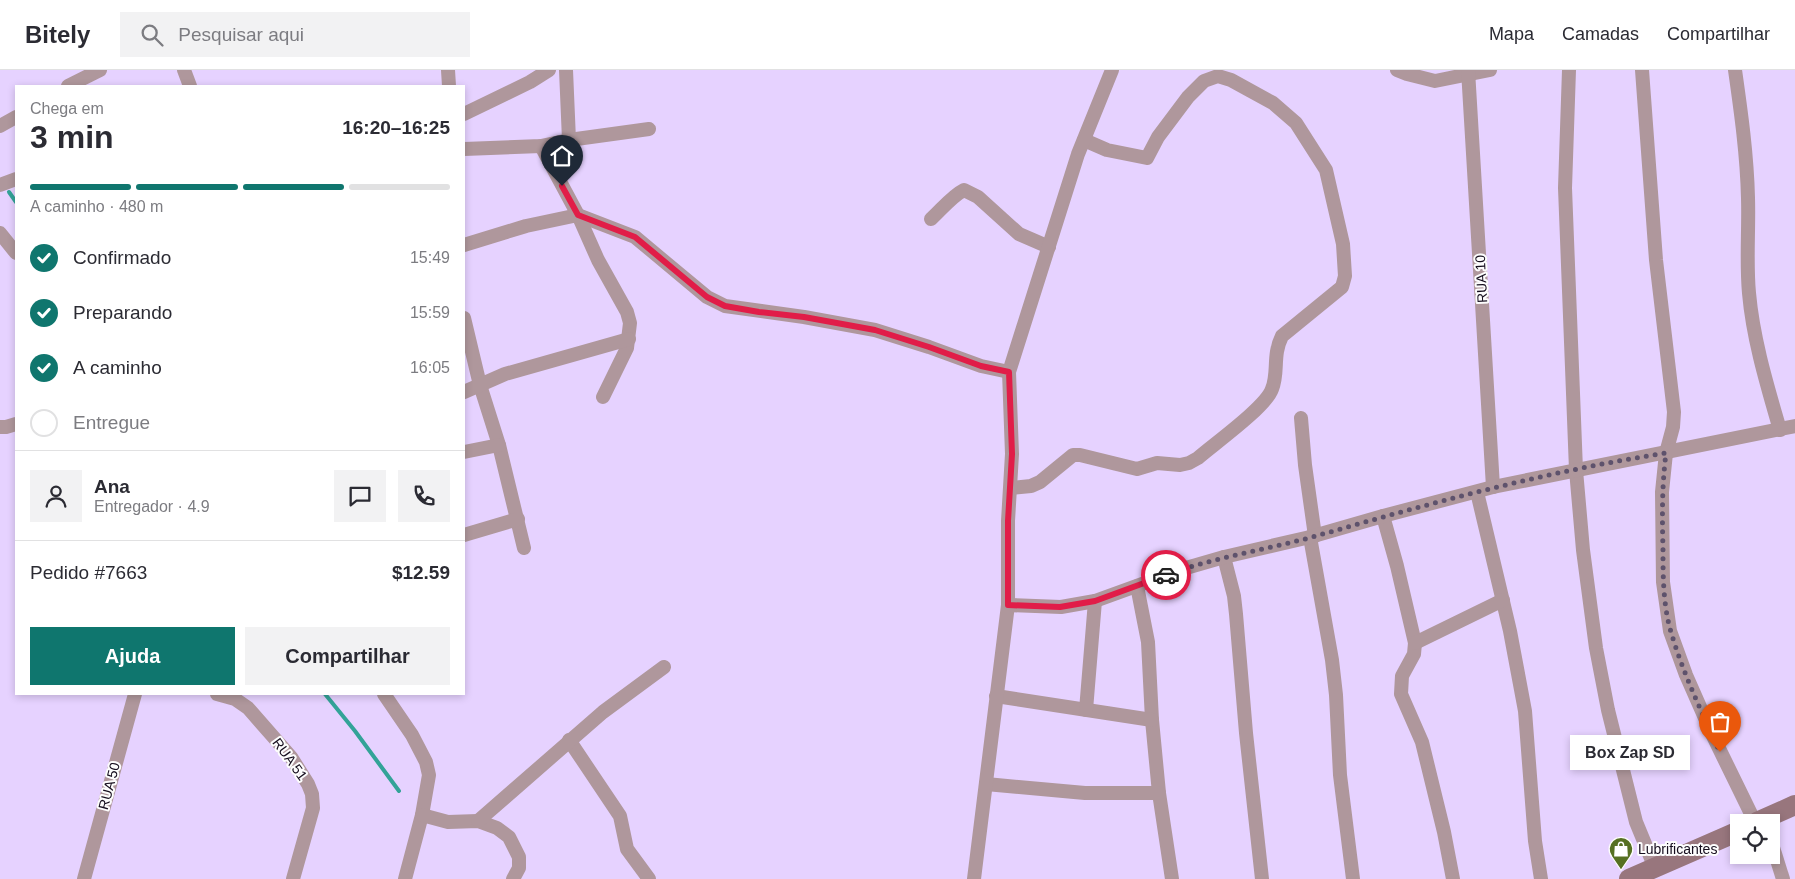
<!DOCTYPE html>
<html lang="pt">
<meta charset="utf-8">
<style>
body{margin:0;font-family:Arial,sans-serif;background:#f2f2f3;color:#2b2b33;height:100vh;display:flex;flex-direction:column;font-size:19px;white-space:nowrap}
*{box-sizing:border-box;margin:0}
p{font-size:16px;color:#7c7c81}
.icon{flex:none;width:28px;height:28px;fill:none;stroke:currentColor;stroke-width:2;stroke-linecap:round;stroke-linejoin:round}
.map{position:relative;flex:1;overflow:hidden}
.panel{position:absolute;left:15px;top:15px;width:450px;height:610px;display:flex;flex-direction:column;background:#fff;border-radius:0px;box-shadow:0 2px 8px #0003}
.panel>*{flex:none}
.fabs{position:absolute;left:1730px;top:744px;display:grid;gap:10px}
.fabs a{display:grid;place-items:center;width:50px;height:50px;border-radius:0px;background:#fff;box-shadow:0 2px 8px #0003;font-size:25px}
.pin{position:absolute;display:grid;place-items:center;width:42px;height:42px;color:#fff;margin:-51px -21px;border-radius:50% 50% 50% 0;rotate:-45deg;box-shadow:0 0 5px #0007}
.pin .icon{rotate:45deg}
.courier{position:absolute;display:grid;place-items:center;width:50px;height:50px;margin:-25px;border:4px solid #e11d48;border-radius:50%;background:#fff;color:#222;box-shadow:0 1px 6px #0007}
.bubble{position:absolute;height:35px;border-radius:0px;background:#fff;box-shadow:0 2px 8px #0003;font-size:16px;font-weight:800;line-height:35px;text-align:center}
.head em{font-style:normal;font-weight:800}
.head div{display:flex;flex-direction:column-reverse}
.head{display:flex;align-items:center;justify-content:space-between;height:85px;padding:0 15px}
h1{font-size:32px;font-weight:800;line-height:38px}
.bar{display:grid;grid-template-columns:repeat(4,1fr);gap:8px 5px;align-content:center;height:60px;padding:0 15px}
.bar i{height:6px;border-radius:4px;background:#e1e1e2}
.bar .active{background:#0f766e}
.bar p{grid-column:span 4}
.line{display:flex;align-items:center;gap:12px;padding:0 15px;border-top:1px solid #e1e1e2}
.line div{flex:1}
.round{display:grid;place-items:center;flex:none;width:52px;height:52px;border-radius:0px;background:#f2f2f3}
ol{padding:0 15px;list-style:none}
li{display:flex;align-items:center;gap:15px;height:55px}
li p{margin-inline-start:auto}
li .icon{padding:5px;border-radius:50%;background:#0f766e;color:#fff;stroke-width:4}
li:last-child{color:#7c7c81}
li i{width:28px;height:28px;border:2px solid #e1e1e2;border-radius:50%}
.primary-button{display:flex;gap:10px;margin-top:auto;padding:10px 15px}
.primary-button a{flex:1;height:58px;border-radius:0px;background:#0f766e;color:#fff;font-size:20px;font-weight:800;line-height:58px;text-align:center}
.primary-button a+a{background:#f2f2f3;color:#2b2b33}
header{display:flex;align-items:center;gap:30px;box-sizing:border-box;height:70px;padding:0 25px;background:#fff;border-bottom:1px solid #e1e1e2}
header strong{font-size:24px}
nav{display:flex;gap:28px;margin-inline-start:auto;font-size:18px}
.search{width:350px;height:45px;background:#f2f2f3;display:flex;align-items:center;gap:12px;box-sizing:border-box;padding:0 18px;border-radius:0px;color:#7c7c81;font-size:19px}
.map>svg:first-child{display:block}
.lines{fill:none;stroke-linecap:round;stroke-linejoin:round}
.stream{stroke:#33a398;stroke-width:4}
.street{stroke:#af979c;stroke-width:14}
.secondary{stroke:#98767d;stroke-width:20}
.done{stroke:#5e526c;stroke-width:5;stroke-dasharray:0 9}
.route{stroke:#e11d48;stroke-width:6}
.labels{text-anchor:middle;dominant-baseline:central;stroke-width:4;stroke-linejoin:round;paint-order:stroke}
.street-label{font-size:14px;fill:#150d1d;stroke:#fdfdfd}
.poi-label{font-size:14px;fill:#150d1d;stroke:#fdfdfd;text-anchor:start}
</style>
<header>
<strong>Bitely</strong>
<div class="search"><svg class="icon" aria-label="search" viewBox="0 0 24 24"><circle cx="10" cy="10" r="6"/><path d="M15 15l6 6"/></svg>Pesquisar aqui</div>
<nav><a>Mapa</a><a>Camadas</a><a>Compartilhar</a></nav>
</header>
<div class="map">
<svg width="1795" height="809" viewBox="0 0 1795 809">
<rect width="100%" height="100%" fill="#e6d2ff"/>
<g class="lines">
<g class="stream">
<path d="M9,122L16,132"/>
<path d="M325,624L355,661L399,721"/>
</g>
<g class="street">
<path d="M184,0L190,16"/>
<path d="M448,0L449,16"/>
<path d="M566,0L569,70"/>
<path d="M1397,0L1407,4L1435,11L1490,0"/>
<path d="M1468,0L1493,417"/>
<path d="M1569,0L1565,118L1576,400L1583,480L1596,578L1608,640L1636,752L1655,798"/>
<path d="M1642,0L1656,190L1674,342L1673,357L1666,383L1662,422L1663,512L1670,561L1686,605L1712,664L1755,752"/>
<path d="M1735,0C1741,42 1747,85 1748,128C1749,160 1746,191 1749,223C1753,269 1767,315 1780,360"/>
<path d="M68,16L100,0"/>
<path d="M464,44L530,12L549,0"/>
<path d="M0,56L16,47"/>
<path d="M541,76L578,145L635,167L707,227L725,236L804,247L875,260L929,277L981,296L1009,302"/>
<path d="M464,79L541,76L569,70L649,59"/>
<path d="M0,115L16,109"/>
<path d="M931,149C941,140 952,126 964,120L978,127L1019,164L1049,177"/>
<path d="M0,163L16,183"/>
<path d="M464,175L526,156L578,145L598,190L627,242L630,253L627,278L603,327"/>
<path d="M464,248L480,315L499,375L524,478"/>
<path d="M464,322L505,304L629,269"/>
<path d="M1301,348L1305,395L1315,466"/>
<path d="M0,357H6L16,354"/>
<path d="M464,382L499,375"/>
<path d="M1011,418L1031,416L1040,412L1073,385H1080L1137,399L1157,393L1180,395L1189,393L1198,388C1214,374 1266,337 1272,319C1279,302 1272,286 1282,266L1342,217L1345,206L1343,174L1326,100L1296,53L1273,33L1231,10L1218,6L1204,11L1188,27L1158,67L1147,88L1107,80L1084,70"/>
<path d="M1477,422L1510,561L1525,641L1535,771L1541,809"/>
<path d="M1383,446L1397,496L1415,573L1414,584L1402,606L1401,624L1422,672L1444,762L1453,809"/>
<path d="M464,465L518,449"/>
<path d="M1310,467L1332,590L1336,625L1340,705L1353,809"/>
<path d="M1224,487L1234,526L1236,544L1246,663L1262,809"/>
<path d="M1137,516L1148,572L1152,650L1159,723L1172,809"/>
<path d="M1008,535L1061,537L1095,531L1186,498L1224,487L1310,467L1383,446L1493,417L1795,356"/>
<path d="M1415,573L1503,530"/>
<path d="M217,624L235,629L248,638L291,687L308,714L312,724L313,738L293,809"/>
<path d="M384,624L412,665L426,692L429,705L422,745L405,809"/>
<path d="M996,626L1152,650"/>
<path d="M1086,640L1095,531"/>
<path d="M569,670L620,746L627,779L649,809"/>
<path d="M986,714L1085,723H1159"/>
<path d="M422,745L448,752L478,751L497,758L509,767L519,787V798L513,809"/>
<path d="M478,751L603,642L664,597"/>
<path d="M1771,771L1783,809"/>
<path d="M84,809L135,624"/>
<path d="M974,809L1008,535V451L1012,384L1009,302L1078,84L1112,0"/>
</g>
<g class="secondary">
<path d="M1757,752L1795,735"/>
<path d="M1629,809L1739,761"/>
</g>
</g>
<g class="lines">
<path class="done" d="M1166,505C1215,487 1266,480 1316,466C1431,433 1548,401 1666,383C1662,415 1662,446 1663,478C1663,506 1663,535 1671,562C1683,603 1702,643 1720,682"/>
<path class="route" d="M562,116L578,145L635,167L707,227L725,236L759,242L804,247L875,260L929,277L981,296L1009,302L1012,384L1008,451V535L1060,537L1095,531L1166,505"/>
</g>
<defs>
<g id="shop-pin" transform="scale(1.25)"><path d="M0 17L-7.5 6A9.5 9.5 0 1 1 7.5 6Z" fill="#567022" stroke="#fdfdfd"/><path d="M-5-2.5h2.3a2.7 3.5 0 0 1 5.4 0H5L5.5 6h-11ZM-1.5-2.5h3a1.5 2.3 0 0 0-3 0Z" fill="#fff"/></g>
</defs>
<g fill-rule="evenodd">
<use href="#shop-pin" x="1621" y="779"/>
</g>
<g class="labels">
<g class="street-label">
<text transform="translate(1481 209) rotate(-93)">RUA 10</text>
<text transform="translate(290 689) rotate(54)">RUA 51</text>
<text transform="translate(109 716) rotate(-75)">RUA 50</text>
</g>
<g class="poi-label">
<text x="1638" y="779">Lubrificantes</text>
</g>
</g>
</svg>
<div class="fabs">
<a><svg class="icon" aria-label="locate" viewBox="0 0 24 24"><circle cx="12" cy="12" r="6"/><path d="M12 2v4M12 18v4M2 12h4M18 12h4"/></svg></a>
</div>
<div class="pin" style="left:1720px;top:682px;background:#ea580c"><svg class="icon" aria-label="bag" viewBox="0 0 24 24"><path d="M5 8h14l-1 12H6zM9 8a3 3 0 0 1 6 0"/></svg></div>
<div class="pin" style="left:562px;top:116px;background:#1f2937"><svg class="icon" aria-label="home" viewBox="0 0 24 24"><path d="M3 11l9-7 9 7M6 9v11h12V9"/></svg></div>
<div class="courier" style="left:1166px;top:505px"><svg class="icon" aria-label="car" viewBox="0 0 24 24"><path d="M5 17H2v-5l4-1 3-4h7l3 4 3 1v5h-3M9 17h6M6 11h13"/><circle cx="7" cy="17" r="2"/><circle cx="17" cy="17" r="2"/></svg></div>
<div class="bubble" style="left:1570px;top:665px;width:120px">Box Zap SD</div>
<section class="panel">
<div class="head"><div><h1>3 min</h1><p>Chega em</p></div><em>16:20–16:25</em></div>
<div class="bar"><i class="active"></i><i class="active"></i><i class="active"></i><i></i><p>A caminho · 480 m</p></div>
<ol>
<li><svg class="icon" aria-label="check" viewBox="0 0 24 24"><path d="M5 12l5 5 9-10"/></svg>Confirmado<p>15:49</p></li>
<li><svg class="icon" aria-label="check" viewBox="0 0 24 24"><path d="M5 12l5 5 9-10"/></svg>Preparando<p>15:59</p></li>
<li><svg class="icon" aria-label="check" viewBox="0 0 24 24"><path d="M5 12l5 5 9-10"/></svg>A caminho<p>16:05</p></li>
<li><i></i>Entregue</li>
</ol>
<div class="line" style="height:90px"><a class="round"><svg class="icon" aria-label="person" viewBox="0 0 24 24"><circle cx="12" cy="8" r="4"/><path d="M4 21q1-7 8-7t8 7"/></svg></a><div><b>Ana</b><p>Entregador · 4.9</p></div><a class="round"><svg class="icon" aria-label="chat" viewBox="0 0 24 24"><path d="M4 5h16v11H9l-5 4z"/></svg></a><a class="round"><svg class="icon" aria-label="phone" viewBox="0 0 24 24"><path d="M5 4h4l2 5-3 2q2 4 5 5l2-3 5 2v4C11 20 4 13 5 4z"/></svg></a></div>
<div class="line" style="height:65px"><div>Pedido #7663</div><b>$12.59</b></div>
<div class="primary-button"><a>Ajuda</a><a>Compartilhar</a></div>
</section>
</div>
